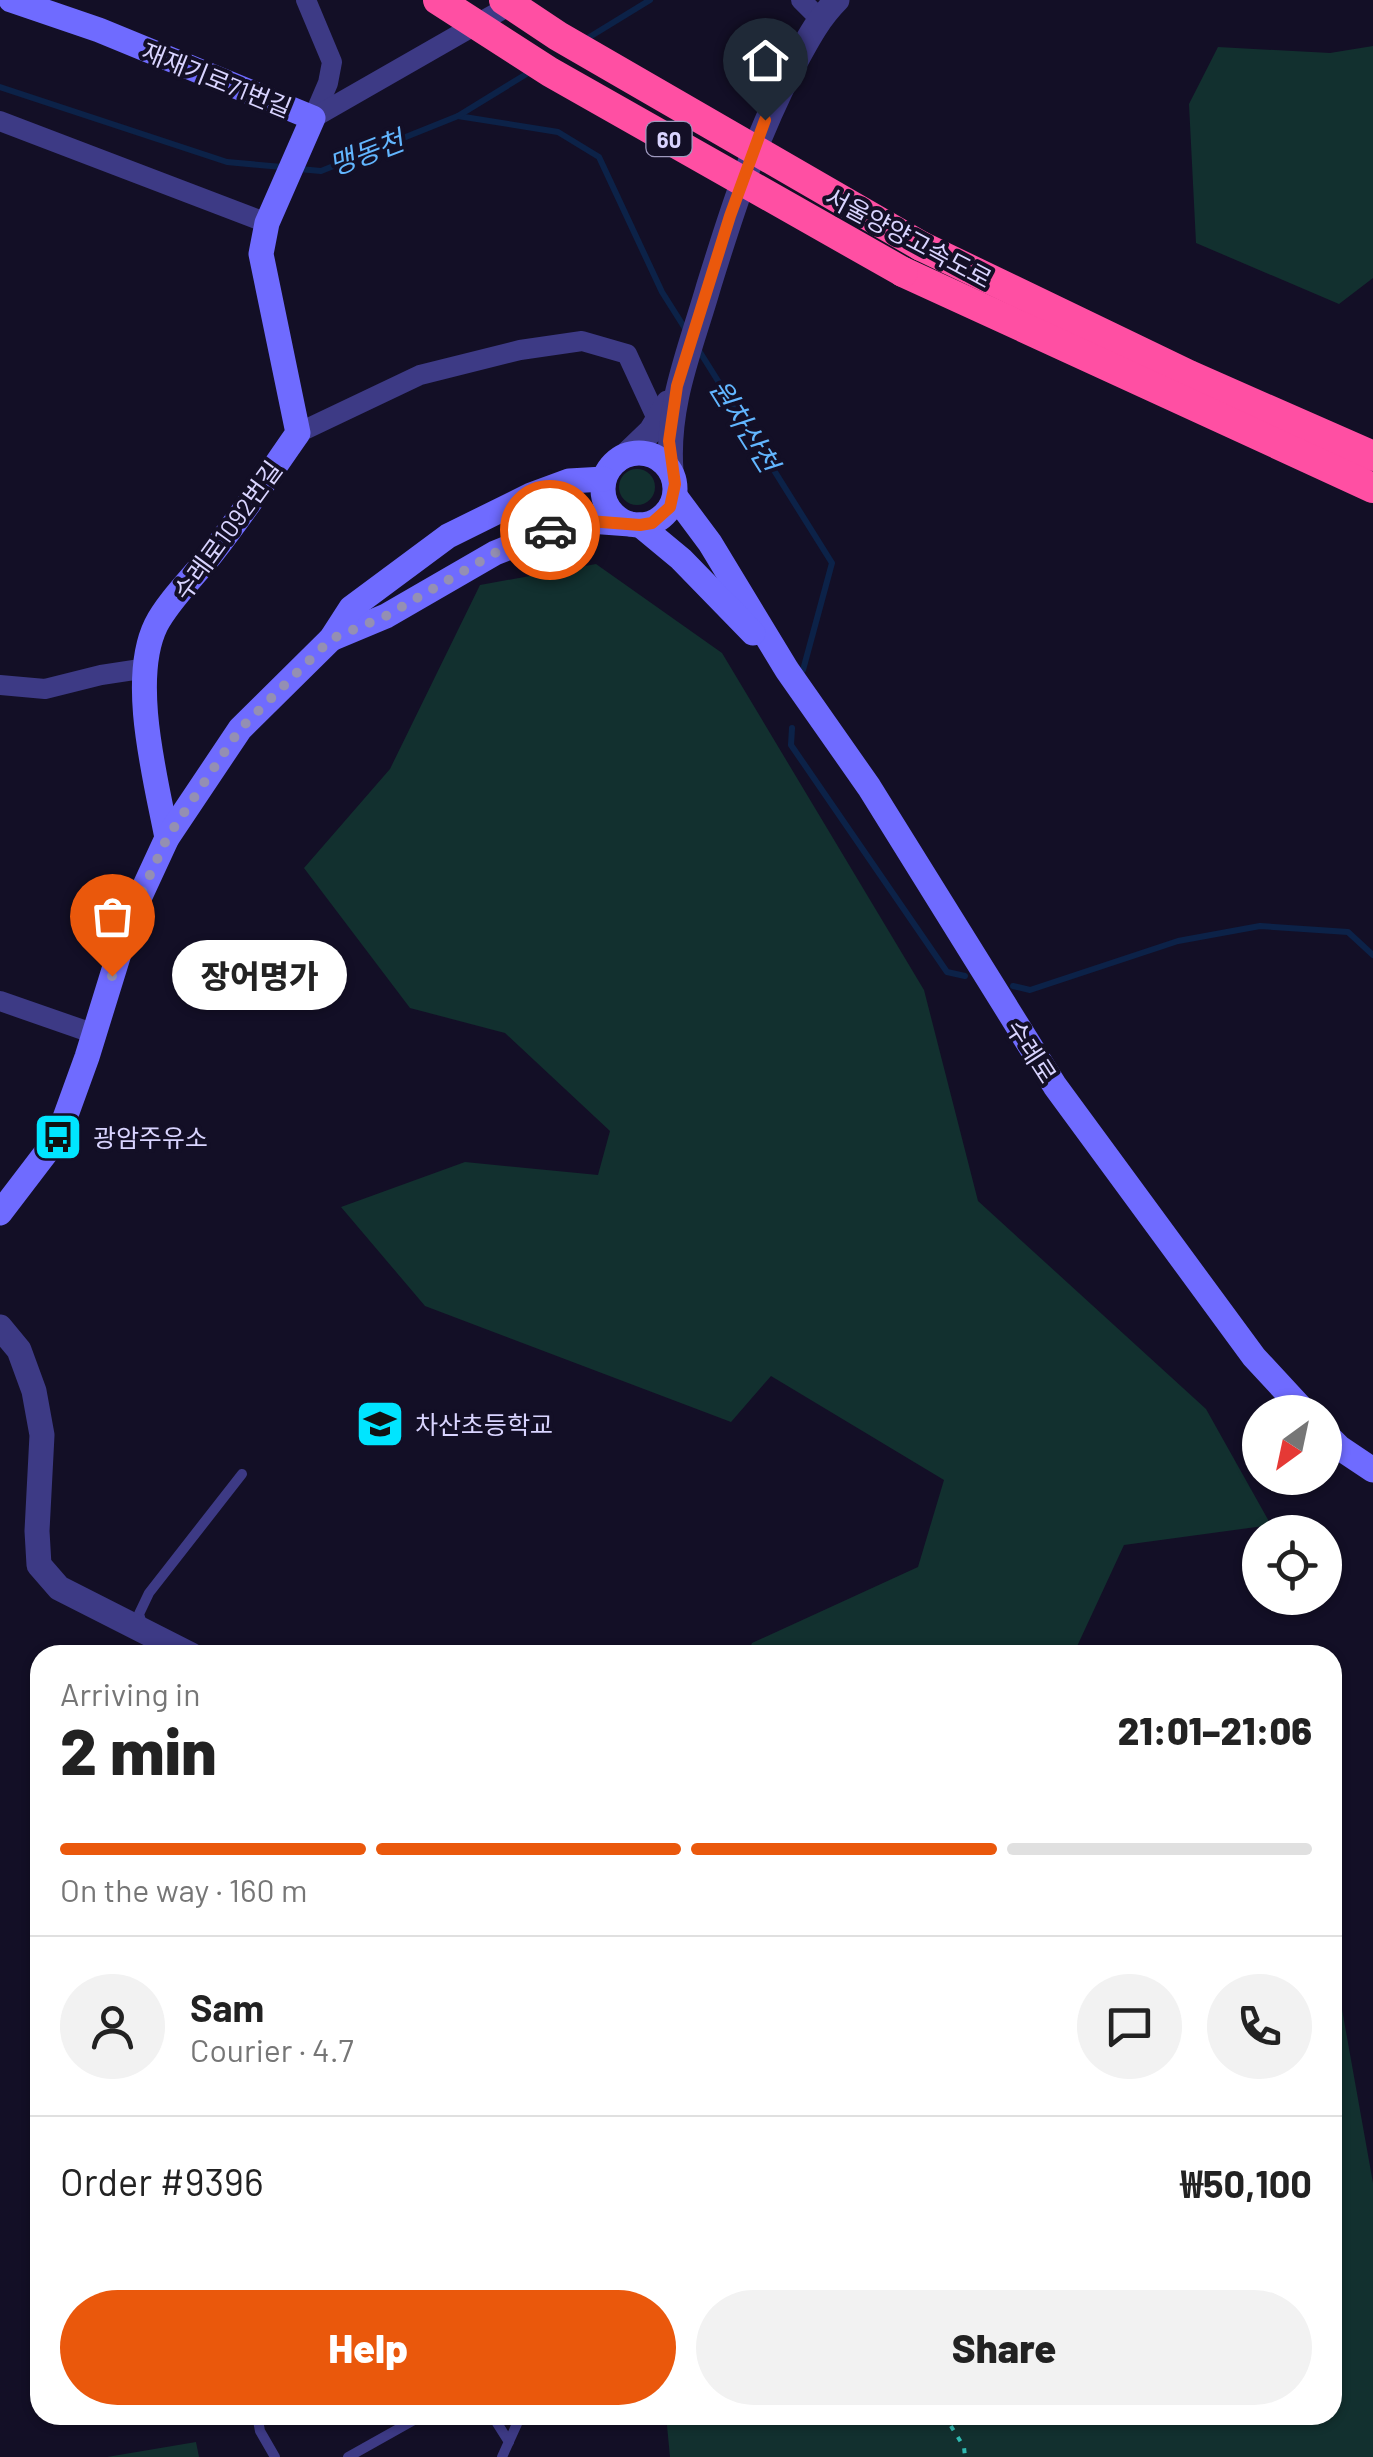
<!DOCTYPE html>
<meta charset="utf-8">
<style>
body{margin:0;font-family:Barlow,"Noto Sans KR",sans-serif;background:#f2f2f2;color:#222;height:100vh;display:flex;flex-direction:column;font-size:38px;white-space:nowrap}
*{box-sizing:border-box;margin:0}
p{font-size:32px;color:#767676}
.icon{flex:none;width:55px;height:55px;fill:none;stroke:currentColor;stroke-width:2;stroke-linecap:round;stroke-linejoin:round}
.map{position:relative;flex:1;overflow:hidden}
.sheet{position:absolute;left:30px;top:1645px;width:1312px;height:780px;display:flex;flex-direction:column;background:#fff;border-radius:30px;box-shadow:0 2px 8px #0004}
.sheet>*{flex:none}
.needle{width:65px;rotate:213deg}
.controls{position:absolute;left:1242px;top:1395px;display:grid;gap:20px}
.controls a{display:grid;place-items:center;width:100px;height:100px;border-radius:50%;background:#fff;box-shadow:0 2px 8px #0004;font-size:50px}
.pin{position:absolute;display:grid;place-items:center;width:85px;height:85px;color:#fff;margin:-102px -42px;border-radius:50% 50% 50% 0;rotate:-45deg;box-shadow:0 0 10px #0007}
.pin .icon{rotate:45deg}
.courier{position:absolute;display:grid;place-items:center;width:100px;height:100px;margin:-50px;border:8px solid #ea580c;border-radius:50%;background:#fff;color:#222;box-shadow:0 2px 12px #0007}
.bubble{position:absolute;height:70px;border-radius:35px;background:#fff;box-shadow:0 2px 8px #0004;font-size:32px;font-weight:800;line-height:70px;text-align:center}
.summary em{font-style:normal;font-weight:800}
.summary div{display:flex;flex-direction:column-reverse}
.summary{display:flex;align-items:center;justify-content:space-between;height:170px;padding:0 30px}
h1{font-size:65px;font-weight:800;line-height:75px}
.bar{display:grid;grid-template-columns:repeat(4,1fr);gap:15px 10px;align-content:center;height:120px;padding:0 30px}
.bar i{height:12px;border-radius:8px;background:#e0e0e0}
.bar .selected{background:#ea580c}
.bar p{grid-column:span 4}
.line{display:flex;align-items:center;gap:25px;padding:0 30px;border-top:2px solid #e0e0e0}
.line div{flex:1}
.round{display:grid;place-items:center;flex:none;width:105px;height:105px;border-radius:52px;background:#f2f2f2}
.cta{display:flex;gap:20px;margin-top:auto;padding:20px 30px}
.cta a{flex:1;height:115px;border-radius:60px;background:#ea580c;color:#fff;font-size:40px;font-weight:800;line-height:115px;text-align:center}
.cta a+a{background:#f2f2f2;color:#222}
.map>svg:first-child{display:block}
.green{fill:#12302f}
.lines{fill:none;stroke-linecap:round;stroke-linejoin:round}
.stream{stroke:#0c2248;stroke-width:6}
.path{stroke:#2fb8b0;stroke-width:4;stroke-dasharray:5 8;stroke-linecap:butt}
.service{stroke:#3d3a85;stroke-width:10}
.minor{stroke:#3d3a85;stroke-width:20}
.tertiary{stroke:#3d3a85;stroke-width:25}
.secondary{stroke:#6f6bff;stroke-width:25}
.motorway{stroke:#ff4fa3;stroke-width:30}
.motorway-bridge{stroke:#ff4fa3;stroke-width:30}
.done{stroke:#948fb3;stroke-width:10;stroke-dasharray:0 18}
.route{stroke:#ea580c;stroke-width:12}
.labels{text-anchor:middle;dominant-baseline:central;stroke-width:8;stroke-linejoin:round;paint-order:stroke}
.shield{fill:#130f26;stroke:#9e99be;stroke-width:2.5}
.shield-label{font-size:22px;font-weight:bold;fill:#d9d4ff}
.street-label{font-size:25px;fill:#d9d4ff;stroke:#130f26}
.poi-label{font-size:25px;fill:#d9d4ff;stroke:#130f26;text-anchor:start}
.water-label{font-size:28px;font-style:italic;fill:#62b6ff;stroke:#130f26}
</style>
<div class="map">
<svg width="1373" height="2457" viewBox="0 0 1373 2457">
<rect width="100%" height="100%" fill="#130f26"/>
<g class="green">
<path d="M1373,46V278L1339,304L1196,243L1189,104L1218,47L1330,53Z"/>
<circle cx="637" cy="487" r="18"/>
<path d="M596,564L722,653L924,990L978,1201L1206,1409L1271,1525L1124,1545L1073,1655H747L752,1643L918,1567L944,1480L771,1376L731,1422L425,1306L341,1207L465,1162L598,1175L610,1131L505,1033L410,1008L304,868L390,769L480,585Z"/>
<path d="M1333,1959L1373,2183V2457H670L666,2415H1332Z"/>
<path d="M196,2442L199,2457H107Z"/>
</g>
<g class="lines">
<g class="stream">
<path d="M583,41L650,0"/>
<path d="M0,87L227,162L282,167"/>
<path d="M458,116L558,132L599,157L662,292L686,330"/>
<path d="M299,169L321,171L458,116L533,70"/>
<path d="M698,349L832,563L803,670"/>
<path d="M792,728L791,745L947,972L965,976"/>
<path d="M1013,986L1030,990L1178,941L1260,926L1348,932L1373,955"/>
</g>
<path class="path" d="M944,2415L964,2447L965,2457"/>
<g class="service">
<path d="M142,1624L139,1614L149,1593L242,1474"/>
<path d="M257,2415L260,2431L275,2457"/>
<path d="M492,2415L509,2442"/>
<path d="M348,2457L423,2415"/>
<path d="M502,2457L521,2415"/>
</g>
<g class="minor">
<path d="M306,0L332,62L328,83L313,118"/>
<path d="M801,0L819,18"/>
<path d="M313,118L519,0"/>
<path d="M0,121L267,223"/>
<path d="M298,433L420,375L520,350L582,341L627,354L658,421"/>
<path d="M0,685L45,689L101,675L147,668"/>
<path d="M0,1001L95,1034"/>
</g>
<g class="tertiary">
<path d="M626,455L651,431L668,403"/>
<path d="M671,471C666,404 691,348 709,285C732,211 755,139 791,70C805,45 816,21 837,0"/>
<path d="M0,1327L19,1350L34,1391L42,1435L37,1531L39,1565L59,1588L191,1655"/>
</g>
<g class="secondary">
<path d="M11,0L99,30L313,118L267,223L261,254L298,433C270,473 243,514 213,552C196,574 168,601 156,625C129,680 156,780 167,838"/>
<circle cx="639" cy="489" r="36"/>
<path d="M675,496L710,543L787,670L869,787L1055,1086L1254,1357L1305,1412"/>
<path d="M640,525L681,559L753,633"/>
<path d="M331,639L386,616L495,553L576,520L630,524"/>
<path d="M0,1213L58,1137L87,1057L130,918L167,838L240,729L331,639L351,608L448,536L531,495L569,481L604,479"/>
<path d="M1325,1433L1340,1448L1373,1470"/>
</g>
<g class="motorway">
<path d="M921,246L1189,375L1373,456"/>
<path d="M903,272L1373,488"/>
</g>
<g class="motorway-bridge">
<path d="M438,0L550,72L903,272"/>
<path d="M504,0L558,36L921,246"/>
</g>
</g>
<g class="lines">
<path class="done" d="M112,976L130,918L167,838L240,729L331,639L386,616L495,553L550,530"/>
<path class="route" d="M550,530L576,520L640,525L652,523L670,507L675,484L669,441L677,386L730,216L765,120"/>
</g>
<defs>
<g id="bus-square" transform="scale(2.5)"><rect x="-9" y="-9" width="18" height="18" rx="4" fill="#00e5ff" stroke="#130f26"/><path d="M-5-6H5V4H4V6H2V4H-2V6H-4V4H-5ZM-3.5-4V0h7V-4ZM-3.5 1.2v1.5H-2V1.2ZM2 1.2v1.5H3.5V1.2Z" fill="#111"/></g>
<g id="school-square" transform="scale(2.5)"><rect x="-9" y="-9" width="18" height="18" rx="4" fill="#00e5ff" stroke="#130f26"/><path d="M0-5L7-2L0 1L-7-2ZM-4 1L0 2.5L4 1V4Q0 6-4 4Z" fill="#111"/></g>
</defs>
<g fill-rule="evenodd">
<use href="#bus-square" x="58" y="1137"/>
<use href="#school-square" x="380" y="1424"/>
</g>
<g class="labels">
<rect class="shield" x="646.5" y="122" width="45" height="34" rx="8"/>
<g class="shield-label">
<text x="669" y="139">60</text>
</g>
<g class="street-label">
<text transform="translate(217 79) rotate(22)">재재기로71번길</text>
<text transform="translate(909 237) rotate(28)">서울양양고속도로</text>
<text transform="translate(227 530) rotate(-54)">수레로1092번길</text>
<text transform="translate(1032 1051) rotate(57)">수레로</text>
</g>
<g class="poi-label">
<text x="93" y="1137">광암주유소</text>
<text x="415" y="1424">차산초등학교</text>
</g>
<g class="water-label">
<text transform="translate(366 152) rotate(-21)">맹동천</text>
<text transform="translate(745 425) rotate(58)">원차산천</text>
</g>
</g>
</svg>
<div class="controls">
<a><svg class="needle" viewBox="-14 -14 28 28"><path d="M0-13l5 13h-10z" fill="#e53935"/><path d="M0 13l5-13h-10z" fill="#767676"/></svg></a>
<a><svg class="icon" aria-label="locate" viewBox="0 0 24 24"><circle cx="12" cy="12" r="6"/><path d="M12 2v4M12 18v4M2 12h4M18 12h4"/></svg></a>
</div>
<div class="pin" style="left:112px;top:976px;background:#ea580c"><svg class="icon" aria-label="bag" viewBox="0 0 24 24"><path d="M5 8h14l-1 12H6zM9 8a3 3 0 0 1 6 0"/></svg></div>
<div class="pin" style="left:765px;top:120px;background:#1f2937"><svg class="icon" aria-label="home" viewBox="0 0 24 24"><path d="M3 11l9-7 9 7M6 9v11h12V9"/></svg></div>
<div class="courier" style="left:550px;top:530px"><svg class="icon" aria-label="car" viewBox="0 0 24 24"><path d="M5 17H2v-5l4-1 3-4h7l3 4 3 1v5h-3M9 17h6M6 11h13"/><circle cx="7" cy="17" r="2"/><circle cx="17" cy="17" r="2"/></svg></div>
<div class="bubble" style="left:172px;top:940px;width:175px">장어명가</div>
<section class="sheet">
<div class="summary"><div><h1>2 min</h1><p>Arriving in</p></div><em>21:01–21:06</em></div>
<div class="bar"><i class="selected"></i><i class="selected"></i><i class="selected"></i><i></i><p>On the way · 160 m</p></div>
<div class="line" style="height:180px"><a class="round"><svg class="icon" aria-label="person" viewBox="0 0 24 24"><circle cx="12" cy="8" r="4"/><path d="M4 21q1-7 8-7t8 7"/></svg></a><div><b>Sam</b><p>Courier · 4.7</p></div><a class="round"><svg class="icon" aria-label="chat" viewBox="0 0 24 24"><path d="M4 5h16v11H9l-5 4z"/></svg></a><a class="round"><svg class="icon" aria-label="phone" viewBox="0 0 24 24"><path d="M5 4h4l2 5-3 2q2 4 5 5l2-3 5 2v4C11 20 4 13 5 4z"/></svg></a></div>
<div class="line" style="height:130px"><div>Order #9396</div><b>₩50,100</b></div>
<div class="cta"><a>Help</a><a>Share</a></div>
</section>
</div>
